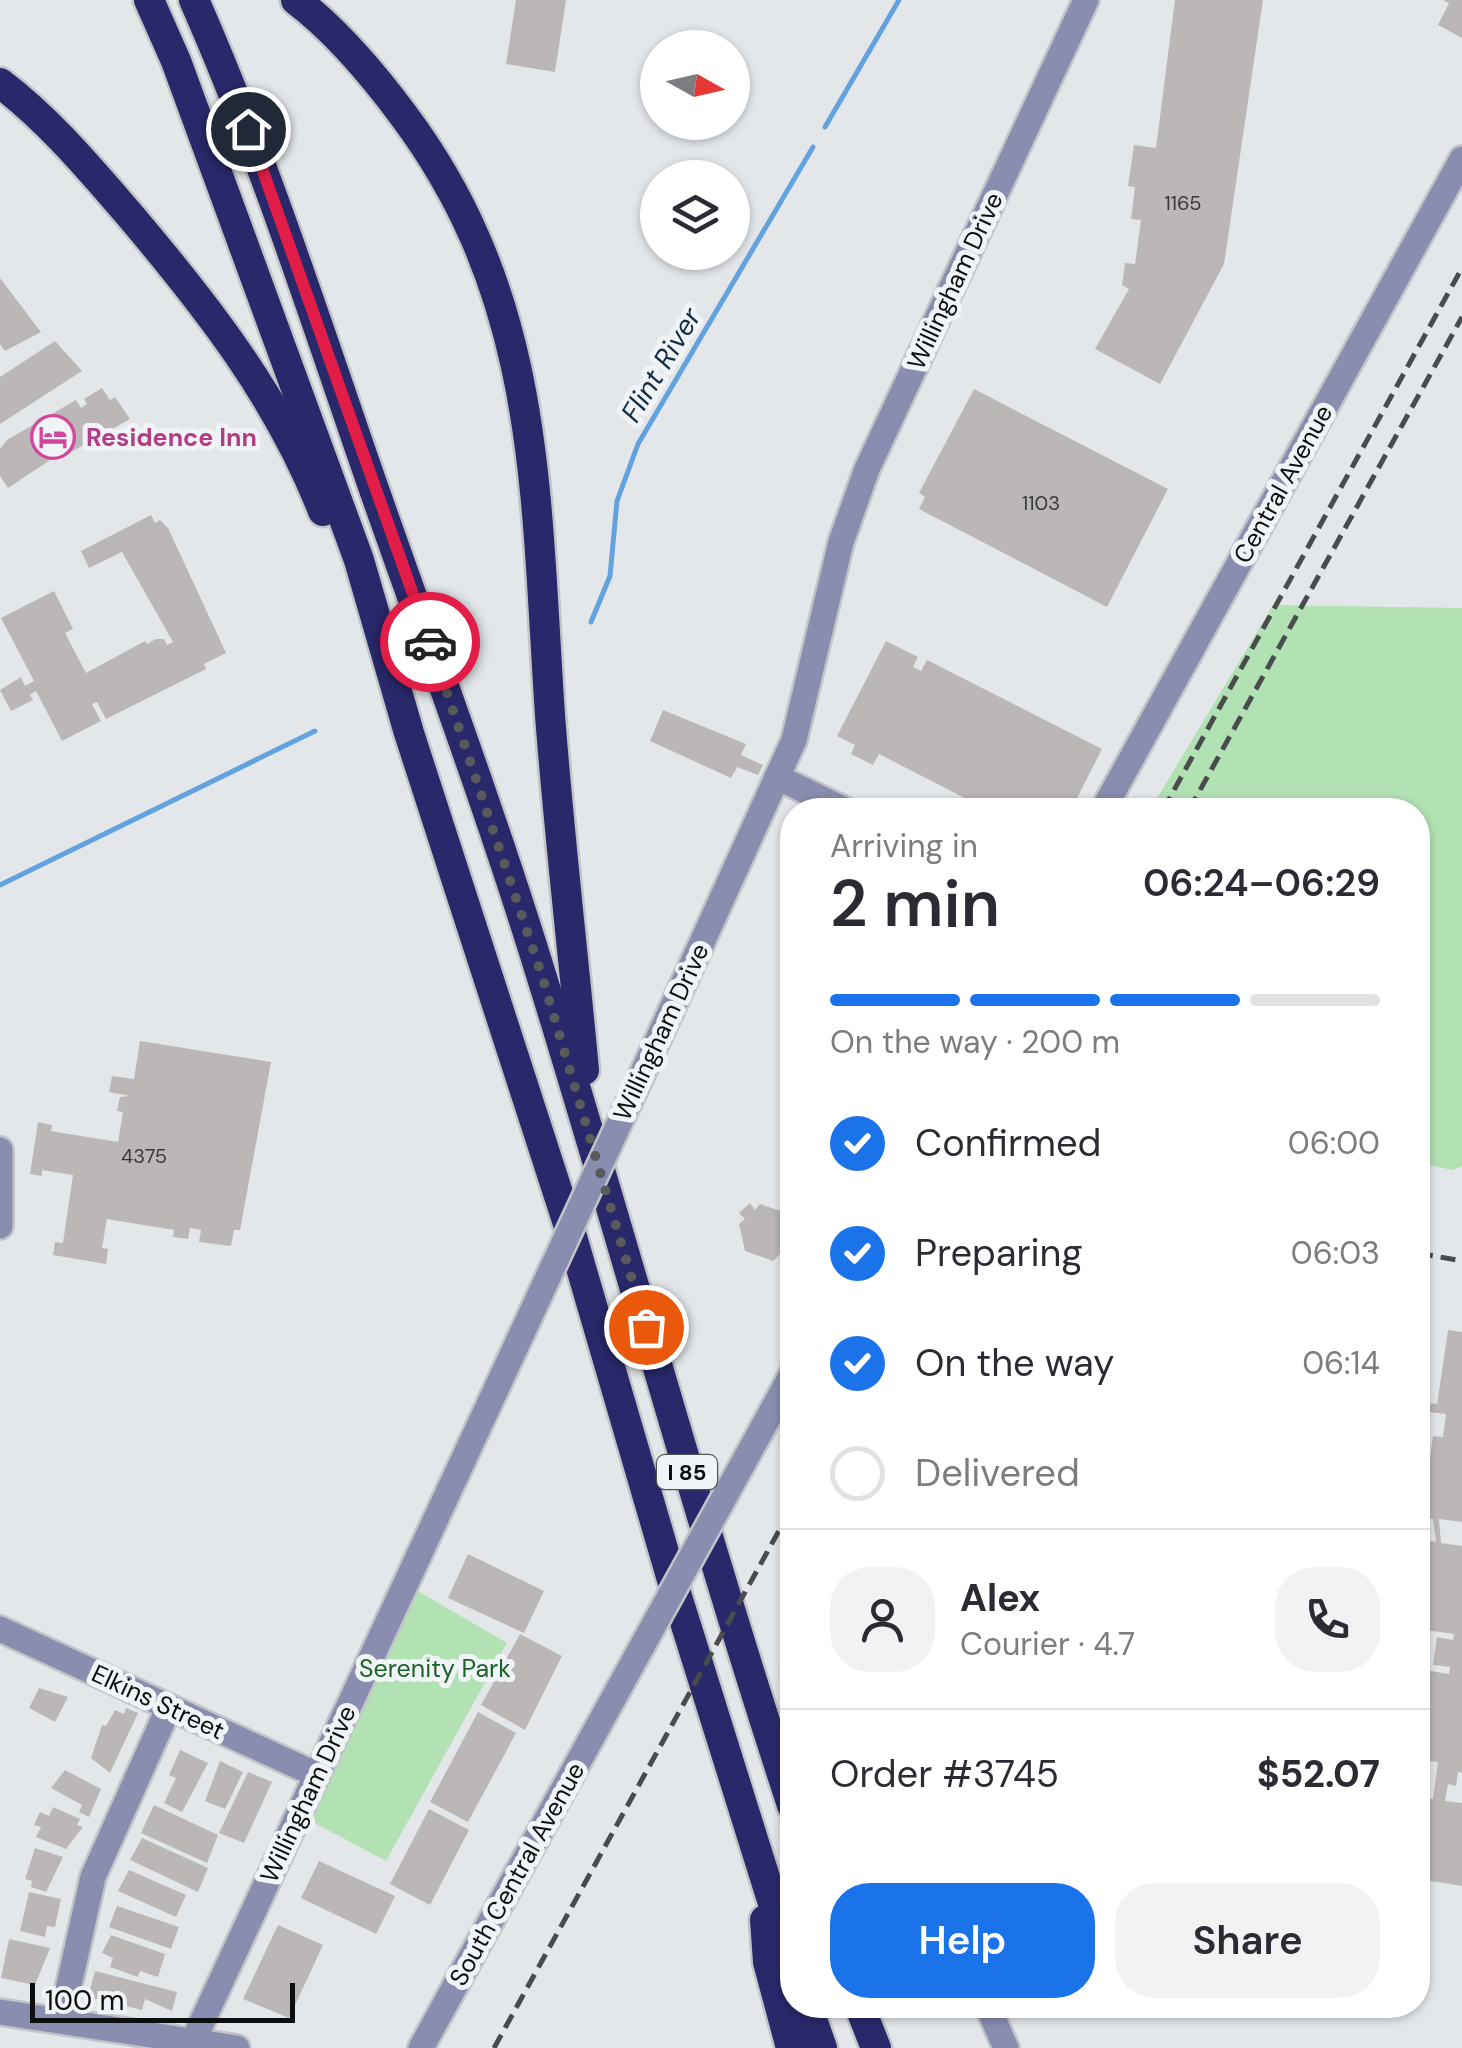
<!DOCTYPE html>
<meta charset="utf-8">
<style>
body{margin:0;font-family:"DM Sans",sans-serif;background:#f2f2f3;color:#2b2b33;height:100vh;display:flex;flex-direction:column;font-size:38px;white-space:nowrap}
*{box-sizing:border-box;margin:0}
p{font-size:32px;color:#7c7c81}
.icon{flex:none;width:55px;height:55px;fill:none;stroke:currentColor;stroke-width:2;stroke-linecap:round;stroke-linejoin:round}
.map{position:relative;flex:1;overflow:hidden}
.panel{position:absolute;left:780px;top:798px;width:650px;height:1220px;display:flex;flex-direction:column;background:#fff;border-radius:40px;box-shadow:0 2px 8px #0004}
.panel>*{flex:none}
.needle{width:65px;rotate:98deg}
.tools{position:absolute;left:640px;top:30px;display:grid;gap:20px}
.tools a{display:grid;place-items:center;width:110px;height:110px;border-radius:50%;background:#fff;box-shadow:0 2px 8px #0004;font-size:50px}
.scale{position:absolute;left:30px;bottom:25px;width:265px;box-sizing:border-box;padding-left:10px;border:5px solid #0d0e0f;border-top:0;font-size:28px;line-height:35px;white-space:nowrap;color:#0d0e0f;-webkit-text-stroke:8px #f1f4f7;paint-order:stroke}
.pin{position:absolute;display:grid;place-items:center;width:85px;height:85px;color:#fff;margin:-42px;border:5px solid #fff;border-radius:50%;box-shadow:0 2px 10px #0007}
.courier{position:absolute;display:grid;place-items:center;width:100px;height:100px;margin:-50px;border:8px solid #e11d48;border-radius:50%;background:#fff;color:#222;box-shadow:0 2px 12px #0007}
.summary em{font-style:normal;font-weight:600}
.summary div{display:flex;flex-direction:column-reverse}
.summary{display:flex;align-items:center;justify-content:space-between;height:170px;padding:0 50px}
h1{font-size:65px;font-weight:600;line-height:75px}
.bar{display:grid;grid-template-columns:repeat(4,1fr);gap:15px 10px;align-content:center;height:120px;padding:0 50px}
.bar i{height:12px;border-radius:8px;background:#e1e1e2}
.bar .active{background:#1a73e8}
.bar p{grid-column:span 4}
.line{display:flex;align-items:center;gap:25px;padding:0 50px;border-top:2px solid #e1e1e2}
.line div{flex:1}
.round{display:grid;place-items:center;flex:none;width:105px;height:105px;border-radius:40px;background:#f2f2f3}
ol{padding:0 50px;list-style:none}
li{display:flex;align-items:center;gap:30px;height:110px}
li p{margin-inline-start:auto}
li .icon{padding:10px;border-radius:50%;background:#1a73e8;color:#fff;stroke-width:4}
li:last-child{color:#7c7c81}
li i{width:55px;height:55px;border:5px solid #e1e1e2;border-radius:50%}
.button{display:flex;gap:20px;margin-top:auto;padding:20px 50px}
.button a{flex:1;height:115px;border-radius:40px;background:#1a73e8;color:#fff;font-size:40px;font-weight:600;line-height:115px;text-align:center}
.button a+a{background:#f2f2f3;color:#2b2b33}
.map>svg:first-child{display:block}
.green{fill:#b2e2b4}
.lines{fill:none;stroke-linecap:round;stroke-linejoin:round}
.stream{stroke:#62a2df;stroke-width:5}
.building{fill:#bcb7b7}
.minor-casing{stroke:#c2c4c7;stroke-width:30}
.highway-casing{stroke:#c2c4c7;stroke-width:35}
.minor{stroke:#898daf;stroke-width:25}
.highway{stroke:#29286a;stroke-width:30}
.rail{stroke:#494b4c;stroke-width:5;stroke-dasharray:15 8;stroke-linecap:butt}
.minor-bridge-casing{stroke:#c2c4c7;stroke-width:30;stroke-linecap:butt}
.minor-bridge{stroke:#898daf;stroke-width:25}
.done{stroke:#585a5c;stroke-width:10;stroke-dasharray:0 18}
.route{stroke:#e11d48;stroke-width:12}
.labels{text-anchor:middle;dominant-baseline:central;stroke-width:10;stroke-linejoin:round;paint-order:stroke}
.number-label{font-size:20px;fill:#393839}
.shield{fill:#f1f4f7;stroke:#515355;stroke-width:2.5}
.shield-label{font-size:22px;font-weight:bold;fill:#0d0e0f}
.street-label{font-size:25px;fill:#0d0e0f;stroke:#f1f4f7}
.hotel-label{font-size:25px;font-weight:bold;fill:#b23c85;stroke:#f1f4f7;text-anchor:start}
.park-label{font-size:25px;fill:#1c6127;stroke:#f1f4f7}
.water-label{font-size:28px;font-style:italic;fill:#122d46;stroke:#f1f4f7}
</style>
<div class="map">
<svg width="1462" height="2048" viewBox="0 0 1462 2048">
<rect width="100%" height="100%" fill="#e4e7ea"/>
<g class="green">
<path d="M1273,605L1462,608V1166L1453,1170L1418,1163V810H1150Z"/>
<path d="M416,1590L507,1643L386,1861L307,1819Z"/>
</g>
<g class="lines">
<g class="stream">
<path d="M825,127L899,0"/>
<path d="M591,622L610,576L617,501L638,444L813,147"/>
<path d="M0,885L315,731"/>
</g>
</g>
<g class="building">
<path d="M516,0H566L555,72L506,64Z"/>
<path d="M1175,0H1263L1224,264L1160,384L1095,349L1129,289L1122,285L1125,263L1135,264L1141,220L1131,219L1135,187L1128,186L1134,145L1156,148Z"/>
<path d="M1443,0H1462V38L1438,25L1449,3Z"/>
<path d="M0,278L41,332L5,351L0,344Z"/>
<path d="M55,341L82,371L0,424V377Z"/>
<path d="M102,388L110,400L115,397L130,419L64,456L62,452L8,488L0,476V449L7,440L76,400L81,408L87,404L84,399Z"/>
<path d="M974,389L1168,489L1107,607L919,509L925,497L919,493Z"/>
<path d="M151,515L155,523L160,520L168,528L226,653L204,664L206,669L106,719L97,702L92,704L101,721L62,741L36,691L30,695L33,700L11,711L0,690L21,677L25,686L34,681L1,618L54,591L73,629L65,633L86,673L145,641L147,644L156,639H164L167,645L173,642L122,552L89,568L81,551Z"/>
<path d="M886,641L918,657L913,667L921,671L927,660L1102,749L1071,810H988L879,754L873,765L851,754L855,745L837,736Z"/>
<path d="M663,710L746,744L741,755L763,765L758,775L737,767L731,778L650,741Z"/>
<path d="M140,1041L271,1062L240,1230H234L231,1246L199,1242L201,1230L190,1228L188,1239L173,1237L174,1230L107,1219L102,1248L108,1249L106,1264L53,1255L55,1242L63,1243L73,1175L42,1170V1176L30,1174L38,1122L52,1125L51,1131L118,1142L123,1112L117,1111L120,1097L130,1096L109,1092L112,1076L134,1079Z"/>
<path d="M750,1203L755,1210L760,1204L787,1213L792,1242L773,1261L745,1251L739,1224L745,1219L739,1213Z"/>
<path d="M1448,1330L1462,1332V1522L1439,1519L1441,1543L1462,1546V1773L1458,1772L1456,1786L1448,1784L1445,1801L1462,1803V1886L1418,1879V1797L1433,1799L1438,1762L1418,1760V1669L1449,1674L1450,1667L1433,1665L1437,1637L1453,1640L1454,1634L1418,1629V1550L1419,1539L1436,1542L1433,1519L1422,1517L1433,1436L1443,1437L1446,1414L1429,1412L1431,1403L1437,1404Z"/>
<path d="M468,1554L544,1591L524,1633L448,1598Z"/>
<path d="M520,1634L562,1656L525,1730L481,1705Z"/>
<path d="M39,1688L68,1697L55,1722L29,1708Z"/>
<path d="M126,1708L138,1713L110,1773L91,1758L102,1725L106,1726L115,1710L124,1714Z"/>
<path d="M478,1712L516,1733L468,1822L430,1802Z"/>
<path d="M180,1750L208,1763L182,1812L164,1803L176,1778L169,1775Z"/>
<path d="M220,1761L243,1772L225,1809L205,1801Z"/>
<path d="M65,1770L101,1789L89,1817L79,1812L82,1805L51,1788Z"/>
<path d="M248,1772L272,1782L244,1843L219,1833Z"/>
<path d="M154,1805L218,1835L207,1863L141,1833Z"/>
<path d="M53,1807L80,1819L77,1825L83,1827L66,1849L36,1837L41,1827L34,1825L40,1812L49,1816Z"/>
<path d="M429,1809L469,1830L430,1905L390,1884Z"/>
<path d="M142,1838L208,1868L198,1892L130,1860Z"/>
<path d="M35,1848L63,1857L46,1892L31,1887L32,1881L25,1879Z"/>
<path d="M319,1861L395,1896L376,1934L301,1898Z"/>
<path d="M129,1870L186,1895L176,1917L118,1891Z"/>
<path d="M29,1892L61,1899L55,1927L47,1926L45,1937L20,1931Z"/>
<path d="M117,1906L179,1927L171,1949L109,1927Z"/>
<path d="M278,1925L323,1945L289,2018L243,1999Z"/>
<path d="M111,1935L165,1954L158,1977L140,1971L138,1977L110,1967L113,1958L102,1953Z"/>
<path d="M9,1939L50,1948L35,1985L1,1978Z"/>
<path d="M95,1971L177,1992L172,2011L145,1999L142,2010L88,1997Z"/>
</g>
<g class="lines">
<g class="minor-casing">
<g id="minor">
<path d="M777,777L845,810"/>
<path d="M1103,810L1462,159"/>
<path d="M649,1059L794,740L841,542L867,469L1086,0"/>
<path d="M0,1150V1226"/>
<path d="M757,1438L792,1374"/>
<path d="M0,1629L317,1775"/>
<path d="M987,2005L1006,2048"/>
<path d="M0,2012L237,2048"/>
<path d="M61,2021L93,1877L169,1707"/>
<path d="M190,2048L518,1342"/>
<path d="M421,2048L613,1699"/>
</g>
</g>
<g class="highway-casing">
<g id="highway">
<path d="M149,0L176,61L359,560L409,733L570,1230L675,1590L792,1964"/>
<path d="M194,0C262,154 314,316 369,475C428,644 491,811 543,981C628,1256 702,1532 792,1805"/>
<path d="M296,0C338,32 373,74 404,116C542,301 535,496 550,715C559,834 573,952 584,1070"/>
<path d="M0,83C48,119 89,168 128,213C206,305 279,398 323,511"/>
<path d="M765,1920L768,1962L791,2048"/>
<path d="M807,2005L822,2048"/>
<path d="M859,2005L876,2048"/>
</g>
</g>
<use href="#minor" class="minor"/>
<use href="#highway" class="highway"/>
<g class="rail">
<path d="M1163,810L1462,268"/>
<path d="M1189,810L1462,317"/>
<path d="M1418,1253L1462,1261"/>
<path d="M494,2048L792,1507"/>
</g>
<g class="minor-bridge-casing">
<g id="minor-bridge">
<path d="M518,1342L649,1059"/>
<path d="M613,1699L757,1438"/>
</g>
</g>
<use href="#minor-bridge" class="minor-bridge"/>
</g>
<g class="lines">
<path class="done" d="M430,642L542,976L646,1327"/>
<path class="route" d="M248,129L430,642"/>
</g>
<defs>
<g id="hotel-ring" transform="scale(2.25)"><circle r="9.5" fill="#f1f4f7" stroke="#d1479c" stroke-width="1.5"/><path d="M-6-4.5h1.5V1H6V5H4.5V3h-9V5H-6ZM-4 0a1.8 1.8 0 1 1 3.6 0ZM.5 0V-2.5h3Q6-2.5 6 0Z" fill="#d1479c"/></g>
</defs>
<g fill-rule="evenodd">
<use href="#hotel-ring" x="53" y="437"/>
</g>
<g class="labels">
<g class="number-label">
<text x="1183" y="203">1165</text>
<text x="1041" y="503">1103</text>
<text x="144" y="1156">4375</text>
</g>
<rect class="shield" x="657" y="1455" width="60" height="34" rx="8"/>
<g class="shield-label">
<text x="687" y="1472">I 85</text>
</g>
<g class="street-label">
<text transform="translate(955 281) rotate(-65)">Willingham Drive</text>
<text transform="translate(1283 484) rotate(-61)">Central Avenue</text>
<text transform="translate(661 1032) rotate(-65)">Willingham Drive</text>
<text transform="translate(158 1702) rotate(25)">Elkins Street</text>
<text transform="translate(308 1794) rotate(-65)">Willingham Drive</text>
<text transform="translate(517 1874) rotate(-61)">South Central Avenue</text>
</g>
<g class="hotel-label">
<text x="86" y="437">Residence Inn</text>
</g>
<g class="park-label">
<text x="435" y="1668">Serenity Park</text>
</g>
<g class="water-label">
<text transform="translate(661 365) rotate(-59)">Flint River</text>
</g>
</g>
</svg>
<div class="tools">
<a><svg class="needle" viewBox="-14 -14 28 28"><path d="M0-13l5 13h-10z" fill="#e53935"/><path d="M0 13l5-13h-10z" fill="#7c7c81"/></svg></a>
<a><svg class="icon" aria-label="layers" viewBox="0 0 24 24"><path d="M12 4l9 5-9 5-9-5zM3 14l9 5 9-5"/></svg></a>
</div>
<div class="scale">100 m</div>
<div class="pin" style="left:646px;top:1327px;background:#ea580c"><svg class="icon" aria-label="bag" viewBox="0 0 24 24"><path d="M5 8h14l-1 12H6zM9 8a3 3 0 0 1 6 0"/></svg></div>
<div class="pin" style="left:248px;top:129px;background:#1f2937"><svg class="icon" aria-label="home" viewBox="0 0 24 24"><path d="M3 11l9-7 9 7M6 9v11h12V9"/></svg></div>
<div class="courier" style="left:430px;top:642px"><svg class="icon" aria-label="car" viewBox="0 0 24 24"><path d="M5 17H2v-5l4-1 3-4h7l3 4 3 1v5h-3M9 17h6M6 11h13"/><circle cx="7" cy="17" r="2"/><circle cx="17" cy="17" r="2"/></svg></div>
<section class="panel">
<div class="summary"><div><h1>2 min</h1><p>Arriving in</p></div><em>06:24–06:29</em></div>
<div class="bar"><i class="active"></i><i class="active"></i><i class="active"></i><i></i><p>On the way · 200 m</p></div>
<ol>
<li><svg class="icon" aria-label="check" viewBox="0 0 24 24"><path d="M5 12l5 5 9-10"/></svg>Confirmed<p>06:00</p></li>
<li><svg class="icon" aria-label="check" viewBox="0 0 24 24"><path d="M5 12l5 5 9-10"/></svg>Preparing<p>06:03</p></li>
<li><svg class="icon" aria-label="check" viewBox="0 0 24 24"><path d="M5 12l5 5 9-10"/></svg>On the way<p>06:14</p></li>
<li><i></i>Delivered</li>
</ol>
<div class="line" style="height:180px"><a class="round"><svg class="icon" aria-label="person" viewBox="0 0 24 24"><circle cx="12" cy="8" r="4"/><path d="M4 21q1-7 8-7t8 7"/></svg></a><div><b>Alex</b><p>Courier · 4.7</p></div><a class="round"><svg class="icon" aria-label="phone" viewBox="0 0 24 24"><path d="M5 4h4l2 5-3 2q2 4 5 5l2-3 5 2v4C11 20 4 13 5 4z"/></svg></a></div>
<div class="line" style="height:130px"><div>Order #3745</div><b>$52.07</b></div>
<div class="button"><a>Help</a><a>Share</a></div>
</section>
</div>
